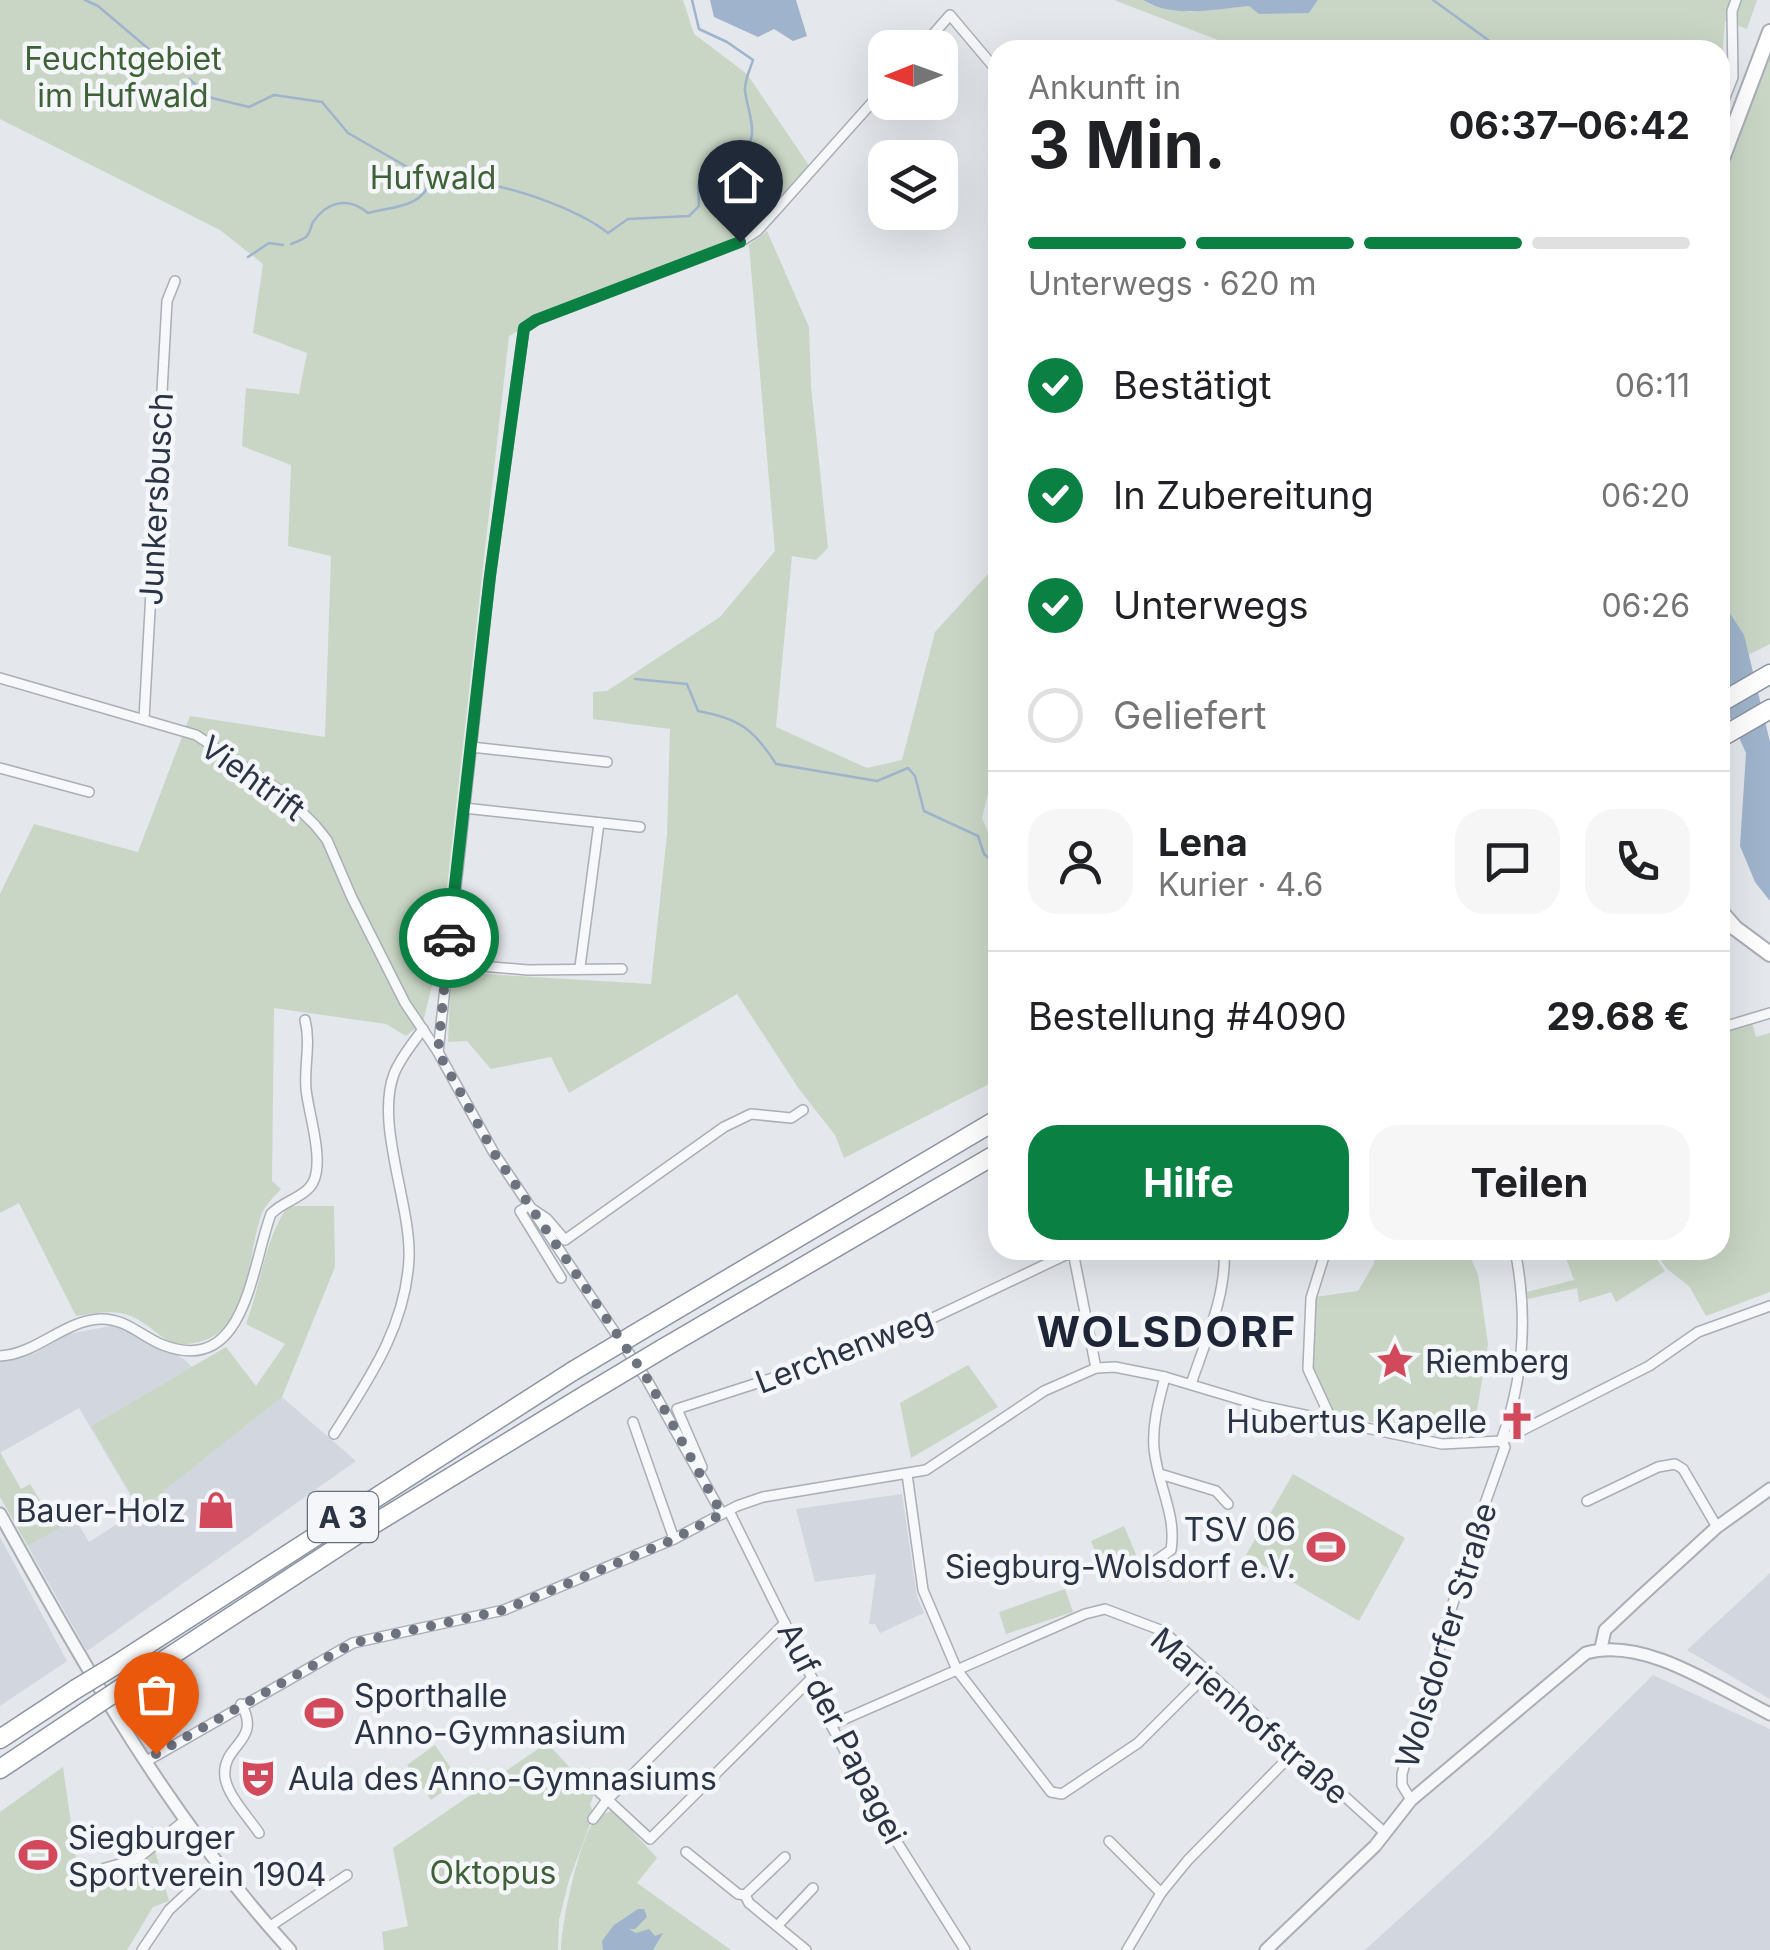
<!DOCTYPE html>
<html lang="de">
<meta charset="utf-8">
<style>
body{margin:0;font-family:Inter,sans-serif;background:#f6f6f6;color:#202124;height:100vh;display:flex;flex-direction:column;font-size:38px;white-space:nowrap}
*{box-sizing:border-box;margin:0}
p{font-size:32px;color:#757577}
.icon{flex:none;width:55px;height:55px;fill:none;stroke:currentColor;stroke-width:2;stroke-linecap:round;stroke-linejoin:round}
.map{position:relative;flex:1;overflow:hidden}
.panel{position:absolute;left:988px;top:40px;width:742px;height:1220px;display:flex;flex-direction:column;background:#fff;border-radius:30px;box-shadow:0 10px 40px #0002}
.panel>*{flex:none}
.needle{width:65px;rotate:269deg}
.tools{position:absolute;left:868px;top:30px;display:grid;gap:20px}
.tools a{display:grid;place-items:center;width:90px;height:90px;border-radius:20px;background:#fff;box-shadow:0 10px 40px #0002;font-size:50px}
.pin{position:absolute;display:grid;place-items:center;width:85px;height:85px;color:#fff;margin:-102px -42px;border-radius:50% 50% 50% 0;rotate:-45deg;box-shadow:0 0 10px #0007}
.pin .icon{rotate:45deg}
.courier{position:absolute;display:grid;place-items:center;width:100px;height:100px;margin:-50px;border:8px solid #0b8043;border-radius:50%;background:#fff;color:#222;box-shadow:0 2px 12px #0007}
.summary em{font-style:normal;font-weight:700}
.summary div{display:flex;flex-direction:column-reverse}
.summary{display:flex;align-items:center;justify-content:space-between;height:170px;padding:0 40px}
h1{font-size:65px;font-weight:700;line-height:75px}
.bar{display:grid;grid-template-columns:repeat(4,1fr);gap:15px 10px;align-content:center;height:120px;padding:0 40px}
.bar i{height:12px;border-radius:8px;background:#e0e0e0}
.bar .on{background:#0b8043}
.bar p{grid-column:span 4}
.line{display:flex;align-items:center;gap:25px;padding:0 40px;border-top:2px solid #e0e0e0}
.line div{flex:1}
.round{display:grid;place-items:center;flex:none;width:105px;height:105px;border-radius:30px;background:#f6f6f6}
ol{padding:0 40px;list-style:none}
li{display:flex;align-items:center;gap:30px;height:110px}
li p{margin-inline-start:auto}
li .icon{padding:10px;border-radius:50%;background:#0b8043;color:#fff;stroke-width:4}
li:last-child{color:#757577}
li i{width:55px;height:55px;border:5px solid #e0e0e0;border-radius:50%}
.primary-button{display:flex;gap:20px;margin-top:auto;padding:20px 40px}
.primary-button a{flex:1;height:115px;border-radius:30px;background:#0b8043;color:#fff;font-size:40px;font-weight:700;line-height:115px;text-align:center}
.primary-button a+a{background:#f6f6f6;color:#202124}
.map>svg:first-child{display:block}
.built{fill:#d2d6de}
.green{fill:#c9d6c5}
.water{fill:#9fb4cc}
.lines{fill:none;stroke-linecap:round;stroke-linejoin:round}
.stream{stroke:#9fb4cc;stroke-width:2.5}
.minor-casing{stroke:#a9aeb7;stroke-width:12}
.tertiary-casing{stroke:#a9aeb7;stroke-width:15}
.secondary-casing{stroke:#a9aeb7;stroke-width:18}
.motorway-casing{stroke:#8b94a3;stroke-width:21}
.minor{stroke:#f7f8fa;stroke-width:9}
.tertiary{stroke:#f7f8fa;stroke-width:11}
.secondary{stroke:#fff;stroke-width:14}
.motorway{stroke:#fff;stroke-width:18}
.motorway-bridge-casing{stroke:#8b94a3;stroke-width:21;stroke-linecap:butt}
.motorway-bridge{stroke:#fff;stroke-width:18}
.done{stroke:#6c737f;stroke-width:10;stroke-dasharray:0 18}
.route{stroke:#0b8043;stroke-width:12}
.labels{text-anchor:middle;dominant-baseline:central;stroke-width:9;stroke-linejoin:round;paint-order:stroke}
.shield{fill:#f4f6f9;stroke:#676e7b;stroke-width:2.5}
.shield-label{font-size:30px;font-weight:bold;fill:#2b3445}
.park-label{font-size:32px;fill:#3f6138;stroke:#f4f6f9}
.street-label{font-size:32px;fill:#2b3445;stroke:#f4f6f9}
.poi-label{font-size:32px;fill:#2b3445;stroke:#f4f6f9;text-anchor:start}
.district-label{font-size:42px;font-weight:bold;letter-spacing:2.5px;fill:#1d2536;stroke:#f4f6f9}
</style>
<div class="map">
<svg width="1770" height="1950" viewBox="0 0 1770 1950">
<rect width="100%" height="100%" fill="#e4e7ec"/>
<g class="built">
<path d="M111,1326L132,1332L184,1359L192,1367L91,1426L140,1510L282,1397L356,1461L87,1651L0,1497V1459L41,1529L71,1512L89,1542L139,1510L79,1408L0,1453V1359H15L35,1353L69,1334Z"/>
<path d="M902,1494L917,1597L924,1613L880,1633L875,1624H869L876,1574L815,1582L796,1509Z"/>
<path d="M0,1537L67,1661L0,1706Z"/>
<path d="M1770,1573V1699L1687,1650Z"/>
<path d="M1653,1675L1770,1729V1950H1365L1488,1838Z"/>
</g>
<g class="green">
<path d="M0,0H683L694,34L747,74L810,167C797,182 784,201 769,213C694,274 591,288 509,336L439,958L423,1022L406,1036L386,1024L274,1008L272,1181L281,1189C275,1196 266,1204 262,1213C247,1252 252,1324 205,1340C167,1353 164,1334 137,1319C119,1308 96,1313 76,1316L19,1203L0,1213V894L34,824L138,852L190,716L325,737L331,556L288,546L291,465L242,446L246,388L299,394L307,353L253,333L263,264L220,230L0,119Z"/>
<path d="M1114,0H1143L1151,5L1190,12L1249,6L1309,13L1318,0H1757L1747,29L1725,21L1720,84V50H1374L1353,42H1223Z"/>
<path d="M1770,52V644L1720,669V186Z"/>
<path d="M767,231L809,327L811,386L828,548L816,560L792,556L776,727L867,768L902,760L935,632L997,564V758L982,818L997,853V1080L844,1158L835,1135L799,1089L737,994L569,1093L551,1057L491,1069L467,1041L448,1042L451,972L651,984L667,835L670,729L593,719V692L607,691L720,617L775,551L749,245Z"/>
<path d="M1752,1023L1756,1037L1770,1033V1292L1706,1316L1689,1286L1667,1269L1654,1250H1720V1033Z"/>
<path d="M288,1206H334L335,1267L282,1397L140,1510L91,1426L226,1347L256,1386L285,1344L246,1324C261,1285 264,1240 288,1206Z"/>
<path d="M1375,1250H1467L1478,1274L1488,1344L1475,1423L1456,1436L1448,1437L1333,1414L1313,1369L1314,1297L1358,1291L1374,1264Z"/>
<path d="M1563,1250H1650L1665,1271L1616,1302L1611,1292L1579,1302L1577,1288L1528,1299L1527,1292L1574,1280Z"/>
<path d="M968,1365L998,1407L911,1458L900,1403Z"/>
<path d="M0,1452L21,1489L30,1484L53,1522L71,1512L75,1519L28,1546L0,1496Z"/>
<path d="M1293,1474L1405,1538L1359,1621L1246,1555Z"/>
<path d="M1124,1526L1137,1557L1104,1572L1091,1541Z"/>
<path d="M1065,1589L1073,1612L1006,1634L999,1612Z"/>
<path d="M435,1745L459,1780L431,1800L407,1765Z"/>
<path d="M544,1745L550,1746L594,1794L590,1805L594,1814L569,1880L559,1920L558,1950H384L382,1932L408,1926L393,1848Z"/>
<path d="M63,1767L79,1880L146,1860L155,1851L169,1901L153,1907L127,1950H0V1812Z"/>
<path d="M613,1810L657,1858L637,1883L731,1950H561C561,1927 580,1829 599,1816C603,1813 609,1813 613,1810Z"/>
</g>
<g class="water">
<path d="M710,0H796L807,36L793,41L774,29L758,37L714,17Z"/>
<path d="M1143,0H1318L1309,13L1259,14L1249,6C1215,9 1174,19 1143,0Z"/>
<path d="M1720,598L1744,635L1770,742V901L1755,882L1740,846L1746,753L1720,695Z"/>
<path d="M638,1909H644L647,1917L635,1929H629L636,1933L649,1929L655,1936L663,1933L653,1950H603L602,1941L614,1925Z"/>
</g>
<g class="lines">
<g class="stream">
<path d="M85,0L98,6L164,62"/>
<path d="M1433,0L1502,50"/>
<path d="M189,79L212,98L249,107L274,95L322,102L348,133L416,172L448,183"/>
<path d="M465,184C501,180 579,210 608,233L628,219L689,216L699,206L698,185C708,174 723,175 733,166C763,138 750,123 745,91C744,81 750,70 753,60L727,42L699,29L692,0"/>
<path d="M291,244C296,242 302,240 306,237C311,232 310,228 313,222C326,203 347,195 368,213C393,206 421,209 431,180"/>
<path d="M248,257L269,243L283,245"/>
<path d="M635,679L687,684L698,711C738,718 754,729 776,764L877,781L908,768L915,776L924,811L978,836L984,854L998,866"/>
</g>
<g class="minor-casing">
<g id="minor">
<path d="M921,48L950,15L998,72"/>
<path d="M1720,110L1733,77L1732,11L1736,0"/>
<path d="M0,678L196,735L279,790L315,825L327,840L352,898L405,1003L438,1052L494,1153L647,1380L722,1514"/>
<path d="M144,719L167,301L175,281"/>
<path d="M471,747L607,762"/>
<path d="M0,768L89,792"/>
<path d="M464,808L640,827"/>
<path d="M446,963L528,970L622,969"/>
<path d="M580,967L599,823"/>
<path d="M1720,1028L1770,1013"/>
<path d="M438,1052L490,576L524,328L536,320L740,242L757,231L778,208L885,88"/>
<path d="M1326,1250L1311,1298L1308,1369L1332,1421"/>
<path d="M1073,1252L1096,1368"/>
<path d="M561,1278L520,1211L528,1206L547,1219L565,1240L724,1127L751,1114L791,1118L803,1110"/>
<path d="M0,1356C37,1354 63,1321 100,1319C125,1318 141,1336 163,1345C246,1377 251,1267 271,1214C282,1202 299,1199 309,1188C328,1169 308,1113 306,1089C304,1065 311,1044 305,1020"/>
<path d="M1191,1384C1205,1342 1227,1294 1224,1250"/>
<path d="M633,1422L674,1539"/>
<path d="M334,1434C369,1379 406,1326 409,1258C411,1204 375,1124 394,1074C400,1058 413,1043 423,1029"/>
<path d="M702,1467L677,1409L878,1344L1076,1250"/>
<path d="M907,1474L923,1590L957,1670L1051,1792L1062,1794L1138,1743L1208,1673"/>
<path d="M1160,1474L1216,1491L1228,1504"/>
<path d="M1587,1501L1658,1467L1675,1464L1683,1469L1717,1527"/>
<path d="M729,1511L812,1678L831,1725L873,1804L965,1950"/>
<path d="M1154,1562L1171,1550C1177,1514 1157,1484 1154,1448C1152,1424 1159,1400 1165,1377"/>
<path d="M241,1704C263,1742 221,1744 225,1777C227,1795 249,1818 259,1833"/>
<path d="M831,1725L1085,1614L1105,1609L1163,1631L1385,1833"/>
<path d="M145,1762L353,1643L504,1610L674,1539L737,1506L763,1497L926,1470L1044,1391L1096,1368L1115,1367L1165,1377L1262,1406L1442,1444L1501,1441L1649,1366L1698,1332L1770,1306"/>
<path d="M595,1788L650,1839L812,1678"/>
<path d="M1411,1800L1402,1785V1774L1471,1543L1505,1447L1501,1441C1524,1379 1528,1315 1515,1250"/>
<path d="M593,1819L607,1800L785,1623"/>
<path d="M1109,1841L1161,1893"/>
<path d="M686,1852L738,1894L745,1895L749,1903L806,1950"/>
<path d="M102,1869L137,1859L184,1821"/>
<path d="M745,1895L785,1857"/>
<path d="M777,1926L813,1888"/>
<path d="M269,1927L347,1875"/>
<path d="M142,1950L169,1910L217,1865"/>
<path d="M1127,1950L1161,1893L1188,1860L1294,1752"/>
</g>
</g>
<g class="tertiary-casing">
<g id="tertiary">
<path d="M0,1514C85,1668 171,1820 290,1950"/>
<path d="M1601,1648L1605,1630L1637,1600L1717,1527L1770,1489"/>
<path d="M1266,1950L1375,1846L1411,1800L1586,1653C1644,1636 1718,1688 1770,1714"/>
</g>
</g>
<g class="secondary-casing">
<g id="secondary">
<path d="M1720,164L1770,32"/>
<path d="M1720,911L1735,928L1770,954"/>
</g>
</g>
<g class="motorway-casing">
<g id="motorway">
<path d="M1720,703L1770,674"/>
<path d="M1720,738L1770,709"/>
<path d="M640,1331L998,1119"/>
<path d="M662,1349L998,1153"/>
<path d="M114,1666L573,1371"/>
<path d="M126,1685L364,1530L587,1394"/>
<path d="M0,1739L76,1689"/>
<path d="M0,1769L87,1711"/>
</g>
</g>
<use href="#minor" class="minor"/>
<use href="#tertiary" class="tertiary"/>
<use href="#secondary" class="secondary"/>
<use href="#motorway" class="motorway"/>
<g class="motorway-bridge-casing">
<g id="motorway-bridge">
<path d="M573,1371L640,1331"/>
<path d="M587,1394L662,1349"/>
<path d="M76,1689L114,1666"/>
<path d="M87,1711L126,1685"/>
</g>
</g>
<use href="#motorway-bridge" class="motorway-bridge"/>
</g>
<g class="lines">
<path class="done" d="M156,1754L353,1643L504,1610L670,1541L722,1514L648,1380L494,1153L438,1052L449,938"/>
<path class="route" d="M449,938L490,576L524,328L536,320L740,242"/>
</g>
<defs>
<g id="sight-bare" transform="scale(3)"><path d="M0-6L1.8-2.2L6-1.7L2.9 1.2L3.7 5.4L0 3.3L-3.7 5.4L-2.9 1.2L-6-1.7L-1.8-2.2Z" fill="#d1495b" stroke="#f4f6f9" stroke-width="2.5" paint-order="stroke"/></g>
<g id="church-bare" transform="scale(3)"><path d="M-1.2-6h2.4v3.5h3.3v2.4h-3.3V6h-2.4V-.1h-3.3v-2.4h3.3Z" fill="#d1495b" stroke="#f4f6f9" stroke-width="2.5" paint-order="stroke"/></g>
<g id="shop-bare" transform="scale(3)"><path d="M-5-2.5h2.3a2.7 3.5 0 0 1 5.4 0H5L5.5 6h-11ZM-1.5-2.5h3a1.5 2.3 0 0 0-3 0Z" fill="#d1495b" stroke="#f4f6f9" stroke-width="2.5" paint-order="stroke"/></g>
<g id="stadium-bare" transform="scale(3)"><path d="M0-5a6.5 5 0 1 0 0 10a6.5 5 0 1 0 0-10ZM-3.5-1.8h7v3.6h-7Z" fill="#d1495b" stroke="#f4f6f9" stroke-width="2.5" paint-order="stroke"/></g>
<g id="theatre-bare" transform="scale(3)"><path d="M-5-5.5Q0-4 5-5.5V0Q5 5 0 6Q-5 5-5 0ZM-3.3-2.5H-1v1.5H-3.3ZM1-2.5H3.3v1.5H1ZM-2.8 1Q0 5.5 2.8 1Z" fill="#d1495b" stroke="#f4f6f9" stroke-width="2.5" paint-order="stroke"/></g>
</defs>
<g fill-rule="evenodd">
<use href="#sight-bare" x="1395" y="1361"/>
<use href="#church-bare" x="1517" y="1421"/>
<use href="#shop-bare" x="216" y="1510"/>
<use href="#stadium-bare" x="1326" y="1547"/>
<use href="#stadium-bare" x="324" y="1713"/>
<use href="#theatre-bare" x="258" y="1778"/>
<use href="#stadium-bare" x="38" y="1855"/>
</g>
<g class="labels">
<rect class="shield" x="308" y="1492" width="70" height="50" rx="8"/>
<g class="shield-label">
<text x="343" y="1517">A 3</text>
</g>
<g class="park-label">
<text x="123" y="58">Feuchtgebiet<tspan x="123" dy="37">im Hufwald</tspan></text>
<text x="433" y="177">Hufwald</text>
<text x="493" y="1872">Oktopus</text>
</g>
<g class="street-label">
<text transform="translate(156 499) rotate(-87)">Junkersbusch</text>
<text transform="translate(253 778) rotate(36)">Viehtrift</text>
<text transform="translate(844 1350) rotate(-21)">Lerchenweg</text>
<text transform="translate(1446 1635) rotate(-73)">Wolsdorfer Straße</text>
<text transform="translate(1250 1716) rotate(41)">Marienhofstraße</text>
<text transform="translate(842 1733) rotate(63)">Auf der Papagei</text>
</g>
<g class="poi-label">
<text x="1425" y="1361">Riemberg</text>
<text x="1487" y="1421" text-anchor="end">Hubertus Kapelle</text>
<text x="186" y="1510" text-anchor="end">Bauer-Holz</text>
<text x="1296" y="1529" text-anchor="end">TSV 06<tspan x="1296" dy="37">Siegburg-Wolsdorf e.V.</tspan></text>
<text x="354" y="1695">Sporthalle<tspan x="354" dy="37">Anno-Gymnasium</tspan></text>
<text x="288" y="1778">Aula des Anno-Gymnasiums</text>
<text x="68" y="1837">Siegburger<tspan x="68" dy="37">Sportverein 1904</tspan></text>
</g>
<g class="district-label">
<text x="1167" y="1331">WOLSDORF</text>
</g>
</g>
</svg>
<div class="tools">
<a><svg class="needle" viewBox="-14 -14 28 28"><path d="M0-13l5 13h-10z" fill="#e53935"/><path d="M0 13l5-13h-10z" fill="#757577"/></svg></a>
<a><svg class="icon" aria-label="layers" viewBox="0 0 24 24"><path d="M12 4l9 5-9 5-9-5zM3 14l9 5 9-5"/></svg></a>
</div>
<div class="pin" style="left:156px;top:1754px;background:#ea580c"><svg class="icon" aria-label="bag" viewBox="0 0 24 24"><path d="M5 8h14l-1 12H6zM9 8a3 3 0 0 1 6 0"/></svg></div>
<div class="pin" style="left:740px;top:242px;background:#1f2937"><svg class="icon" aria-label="home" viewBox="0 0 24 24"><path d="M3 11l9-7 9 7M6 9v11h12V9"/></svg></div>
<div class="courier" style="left:449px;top:938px"><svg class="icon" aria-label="car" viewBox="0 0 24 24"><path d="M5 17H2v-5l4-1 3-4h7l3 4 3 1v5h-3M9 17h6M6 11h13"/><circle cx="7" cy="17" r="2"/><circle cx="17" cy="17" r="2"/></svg></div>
<section class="panel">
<div class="summary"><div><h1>3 Min.</h1><p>Ankunft in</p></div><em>06:37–06:42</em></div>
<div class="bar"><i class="on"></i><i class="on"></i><i class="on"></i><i></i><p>Unterwegs · 620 m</p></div>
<ol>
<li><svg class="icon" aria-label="check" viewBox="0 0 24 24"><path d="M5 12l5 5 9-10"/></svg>Bestätigt<p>06:11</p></li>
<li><svg class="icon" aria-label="check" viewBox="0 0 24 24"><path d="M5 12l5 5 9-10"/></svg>In Zubereitung<p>06:20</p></li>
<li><svg class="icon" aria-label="check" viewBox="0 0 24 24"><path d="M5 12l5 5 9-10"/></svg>Unterwegs<p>06:26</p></li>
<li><i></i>Geliefert</li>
</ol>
<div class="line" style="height:180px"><a class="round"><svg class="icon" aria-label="person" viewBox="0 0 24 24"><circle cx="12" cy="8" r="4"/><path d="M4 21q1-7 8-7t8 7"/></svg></a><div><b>Lena</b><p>Kurier · 4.6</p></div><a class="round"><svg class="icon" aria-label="chat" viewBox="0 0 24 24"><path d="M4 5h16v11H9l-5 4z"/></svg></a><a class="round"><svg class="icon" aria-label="phone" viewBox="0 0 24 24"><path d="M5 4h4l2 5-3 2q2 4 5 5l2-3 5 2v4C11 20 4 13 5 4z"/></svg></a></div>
<div class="line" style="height:130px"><div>Bestellung #4090</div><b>29.68 €</b></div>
<div class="primary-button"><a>Hilfe</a><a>Teilen</a></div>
</section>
</div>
